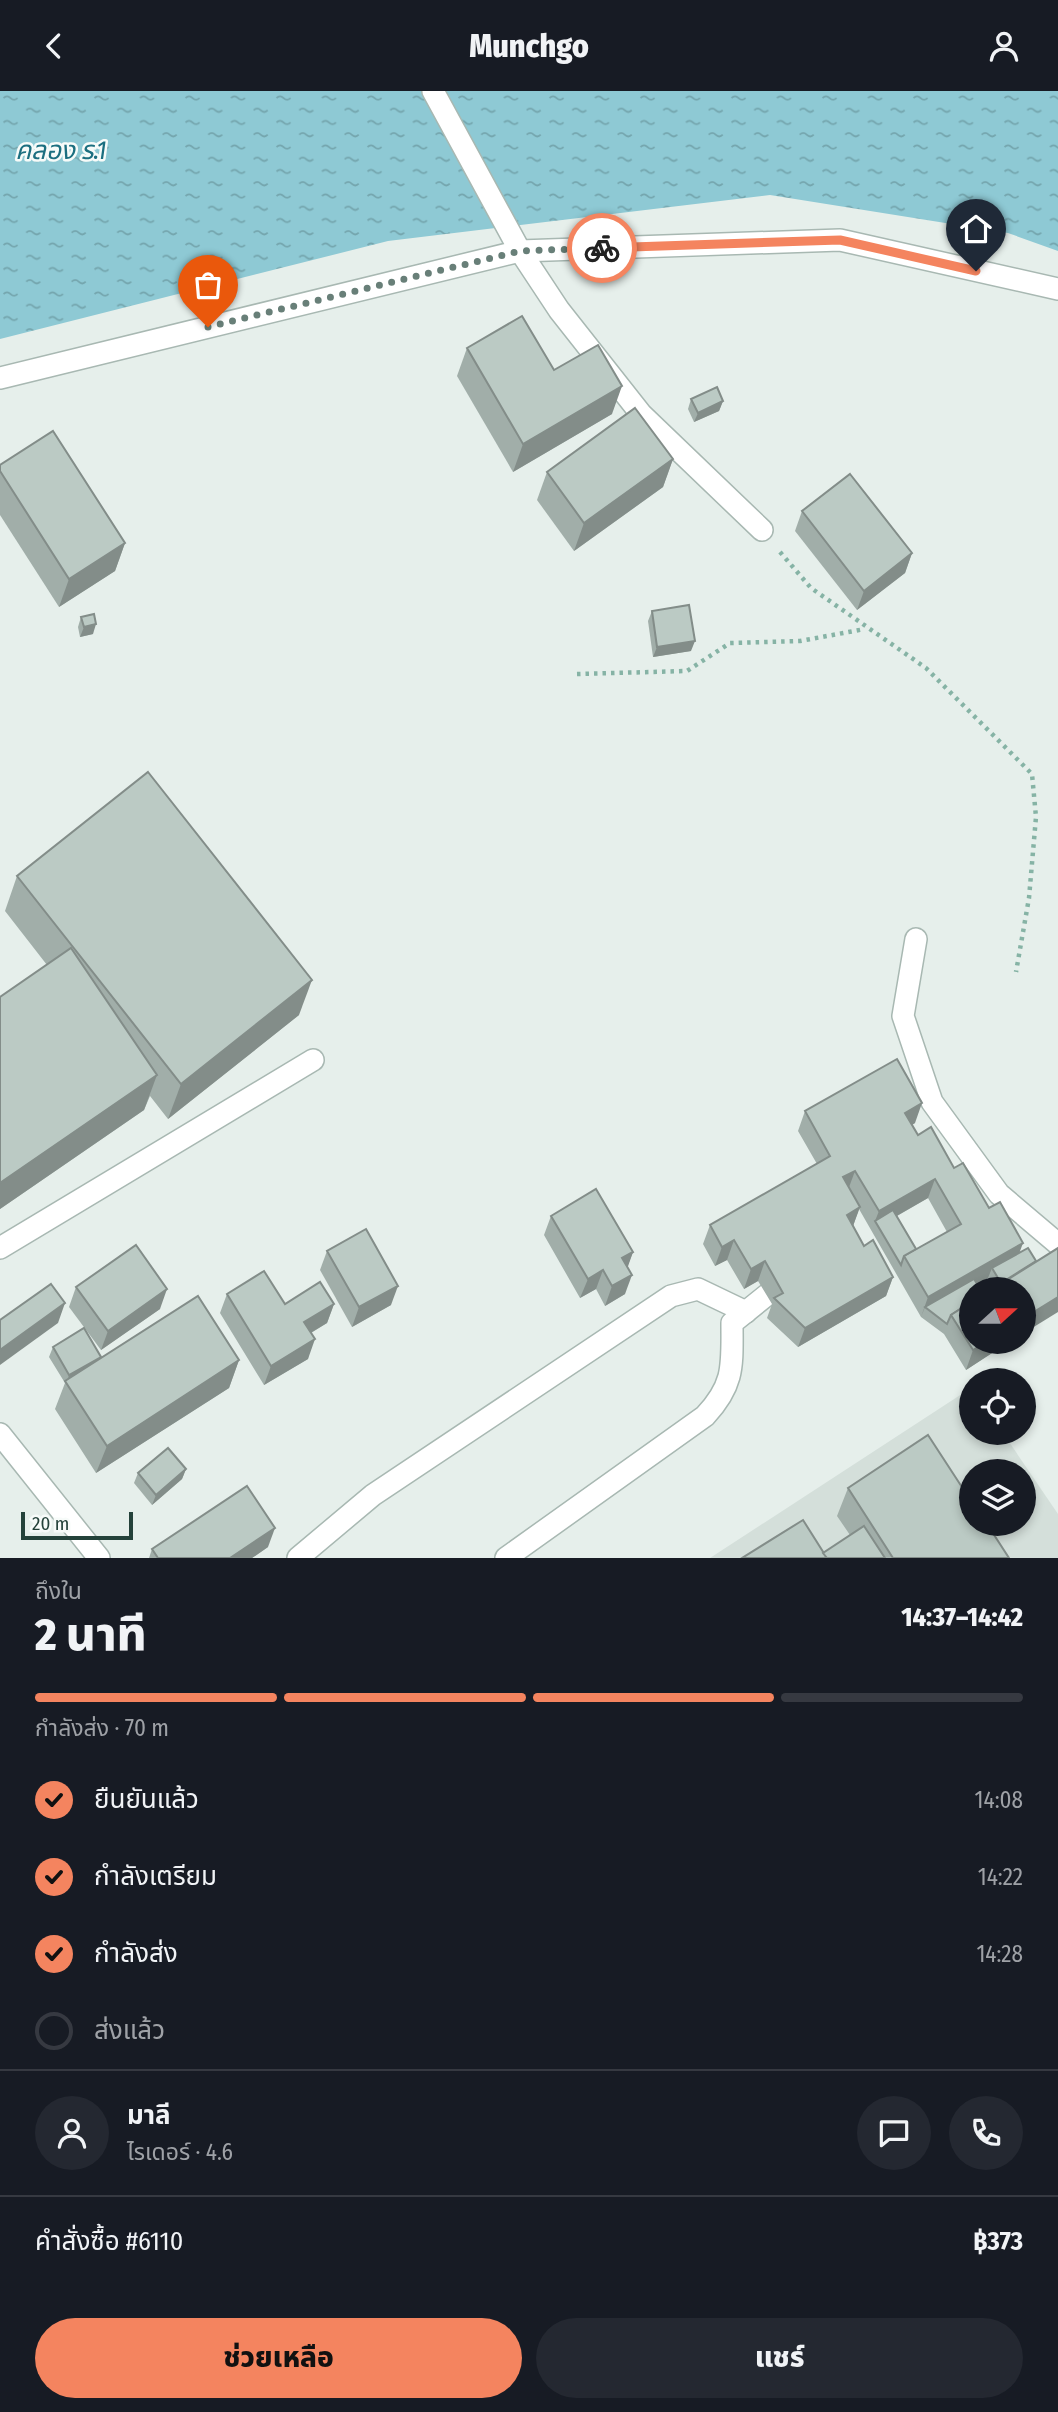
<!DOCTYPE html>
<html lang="th">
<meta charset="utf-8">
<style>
body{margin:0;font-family:"Fira Sans Condensed","Noto Sans Thai",sans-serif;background:#242831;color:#f1f3f6;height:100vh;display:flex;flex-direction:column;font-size:26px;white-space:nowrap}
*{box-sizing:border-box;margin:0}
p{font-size:23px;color:#9ea1a6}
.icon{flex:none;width:38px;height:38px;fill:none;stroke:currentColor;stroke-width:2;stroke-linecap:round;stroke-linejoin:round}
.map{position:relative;height:1467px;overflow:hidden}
.details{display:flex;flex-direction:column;background:#171b24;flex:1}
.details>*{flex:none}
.needle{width:46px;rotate:69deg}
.controls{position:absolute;left:959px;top:1186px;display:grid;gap:14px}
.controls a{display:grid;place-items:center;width:77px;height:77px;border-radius:50%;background:#171b24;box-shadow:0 4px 10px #0003;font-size:35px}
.scale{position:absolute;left:21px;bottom:18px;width:112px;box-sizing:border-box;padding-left:7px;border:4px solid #24423a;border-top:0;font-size:19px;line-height:24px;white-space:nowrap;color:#24423a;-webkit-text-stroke:5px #f7fbf9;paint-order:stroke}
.pin{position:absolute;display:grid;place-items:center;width:60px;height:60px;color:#fff;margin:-72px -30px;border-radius:50% 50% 50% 0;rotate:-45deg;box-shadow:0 0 7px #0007}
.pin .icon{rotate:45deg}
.courier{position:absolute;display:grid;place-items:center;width:70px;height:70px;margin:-35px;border:5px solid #f4845f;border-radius:50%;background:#fff;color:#222;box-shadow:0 2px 9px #0007}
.headline em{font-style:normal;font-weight:800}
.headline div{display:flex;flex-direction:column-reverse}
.headline{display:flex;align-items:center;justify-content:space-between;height:119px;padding:0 35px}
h1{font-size:46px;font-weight:800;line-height:52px}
.bar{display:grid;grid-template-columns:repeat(4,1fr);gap:10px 7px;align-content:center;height:84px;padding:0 35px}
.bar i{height:9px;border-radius:5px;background:#363941}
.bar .selected{background:#f4845f}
.bar p{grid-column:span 4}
.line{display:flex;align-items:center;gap:18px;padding:0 35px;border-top:2px solid #363941}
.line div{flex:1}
.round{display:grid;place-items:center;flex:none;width:74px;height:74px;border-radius:37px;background:#242831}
ol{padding:0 35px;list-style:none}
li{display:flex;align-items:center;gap:21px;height:77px}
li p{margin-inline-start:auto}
li .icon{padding:7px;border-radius:50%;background:#f4845f;color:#111;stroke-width:4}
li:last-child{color:#9ea1a6}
li i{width:38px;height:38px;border:4px solid #363941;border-radius:50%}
.button{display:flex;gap:14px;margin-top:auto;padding:14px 35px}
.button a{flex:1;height:80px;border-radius:42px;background:#f4845f;color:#111;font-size:28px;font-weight:800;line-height:80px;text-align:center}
.button a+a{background:#242831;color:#f1f3f6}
header{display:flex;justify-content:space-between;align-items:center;height:91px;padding:0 35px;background:#171b24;font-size:32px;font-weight:800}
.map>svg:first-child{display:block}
.built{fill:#d4dfda;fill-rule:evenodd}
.water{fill:url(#water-ripples)}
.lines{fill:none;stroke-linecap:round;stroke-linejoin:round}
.minor-casing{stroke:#a8b8b2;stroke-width:24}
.path{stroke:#86b3a5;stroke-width:4.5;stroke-dasharray:3.5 5;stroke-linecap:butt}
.minor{stroke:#fff;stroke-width:21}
.wall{fill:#a1aea9;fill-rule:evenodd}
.shaded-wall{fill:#838d89}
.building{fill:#bbcac4;stroke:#838d89;stroke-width:2}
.done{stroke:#687f78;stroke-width:7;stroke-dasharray:0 12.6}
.route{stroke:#f4845f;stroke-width:9}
.labels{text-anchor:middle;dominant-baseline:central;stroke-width:5;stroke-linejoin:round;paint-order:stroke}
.water-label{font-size:26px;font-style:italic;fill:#1c6f80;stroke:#f7fbf9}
</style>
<header><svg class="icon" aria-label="back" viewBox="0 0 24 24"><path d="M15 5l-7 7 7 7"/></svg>Munchgo<svg class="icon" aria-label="person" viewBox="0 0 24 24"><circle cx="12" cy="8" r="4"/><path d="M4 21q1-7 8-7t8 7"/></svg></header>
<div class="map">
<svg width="1058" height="1467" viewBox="0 0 1058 1467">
<defs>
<pattern id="water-ripples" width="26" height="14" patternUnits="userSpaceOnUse" patternTransform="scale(1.75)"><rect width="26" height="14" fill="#8ec9d4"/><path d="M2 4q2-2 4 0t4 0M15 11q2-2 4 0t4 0" fill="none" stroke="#74a5ad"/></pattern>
</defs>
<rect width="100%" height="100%" fill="#e6efeb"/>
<path class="built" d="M971,1297V1342H1003L1058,1423V1467H710ZM971,1381H1024V1433H971Z"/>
<path class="water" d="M0,0H1058V160L1008,142L770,104L388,150L0,248Z"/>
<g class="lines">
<g class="minor-casing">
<g id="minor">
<path d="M433,0L520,160L559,219L641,323L762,439"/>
<path d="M0,287L520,160L840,149L1058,198"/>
<path d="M916,848L903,925L932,1011L999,1103L1058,1153"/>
<path d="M0,1157L313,969"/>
<path d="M0,1343L99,1467"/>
<path d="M298,1467L373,1404L671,1205L698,1198L746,1221"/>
<path d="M506,1467L705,1325C735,1293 732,1274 732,1232L788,1187"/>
</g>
</g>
<g class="path">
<path d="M780,461L811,497L926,577L1032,683L1036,726L1029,807L1016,881"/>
<path d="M577,583L687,580L730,552L800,550L865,538"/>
</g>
<use href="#minor" class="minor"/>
</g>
<g class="wall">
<path d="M467,257L554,279L612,323L513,381L457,285Z"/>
<path d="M691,308L723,310L719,320L694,331L688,318Z"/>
<path d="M673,368L663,396L574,460L537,409L547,381Z"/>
<path d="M0,380L125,452L115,480L59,516L0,424Z"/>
<path d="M802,420L912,462L905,482L857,519L795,440Z"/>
<path d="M652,520L691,560L653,566L648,530Z"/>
<path d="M81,526L93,543L80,546L78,536Z"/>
<path d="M17,785L299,924L168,1028L150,1005L144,1019L0,1118V906L47,874L5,820Z"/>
<path d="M805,1020L915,1032L912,1034L918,1044L954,1077L989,1117L1020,1161L1036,1170L994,1197L988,1187L978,1193L1009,1251L966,1279L944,1243L921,1226L859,1118L853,1135L864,1155L893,1186L886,1205L798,1256L767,1227L772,1213L758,1190L744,1198L727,1169L715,1175L703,1153L710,1134L817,1073L798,1040ZM928,1107L947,1141L916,1158L897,1125Z"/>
<path d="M551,1125L633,1161L627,1176L625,1203L605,1215L596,1198L580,1207L544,1144Z"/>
<path d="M327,1160L391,1214L352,1236L320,1179Z"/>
<path d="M76,1196L160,1218L101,1259L69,1216Z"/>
<path d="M227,1203L285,1213H334L327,1232L311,1242L308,1268L264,1294L220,1222Z"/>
<path d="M53,1256L100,1268L239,1269L229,1297L96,1382L55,1318L65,1292L49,1266Z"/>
<path d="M186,1378L182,1388L152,1414L134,1392L138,1382Z"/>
<path d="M848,1397L1009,1467H742L823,1462L850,1444L837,1425Z"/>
<path d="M268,1456L252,1467H149L152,1458Z"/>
</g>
<g class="shaded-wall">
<path d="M622,295L612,323L513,381L523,353Z"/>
<path d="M723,310L719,320L694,331L698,322Z"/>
<path d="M673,368L663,396L574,460L584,432Z"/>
<path d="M125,452L115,480L59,516L69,488Z"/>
<path d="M912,462L905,482L857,519L864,500Z"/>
<path d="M96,533L93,543L80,546L84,536Z"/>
<path d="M695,550L691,560L653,566L657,556Z"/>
<path d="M312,889L299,924L168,1028L181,993Z"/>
<path d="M157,984L144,1019L0,1118V1092Z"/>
<path d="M922,1012L915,1032L898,1042L905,1022Z"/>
<path d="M855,1080L848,1099L843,1086Z"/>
<path d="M935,1088L928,1107L879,1135L875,1130L879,1120Z"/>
<path d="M860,1116L853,1135L847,1124Z"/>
<path d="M734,1149L727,1169L715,1175L722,1156Z"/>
<path d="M1023,1152L1016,1171L992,1177L988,1187L931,1220L925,1216L921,1226L928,1206Z"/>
<path d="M633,1161L626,1181L622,1167Z"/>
<path d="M765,1170L758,1190L744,1198L751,1178Z"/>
<path d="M603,1179L596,1198L580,1207L588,1188Z"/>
<path d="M632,1184L625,1203L605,1215L612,1195Z"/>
<path d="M893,1186L886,1205L798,1256L805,1237Z"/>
<path d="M398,1195L391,1214L352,1236L359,1216Z"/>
<path d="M167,1198L160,1218L101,1259L108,1240Z"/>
<path d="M1058,1206V1221L1024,1242V1227Z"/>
<path d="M65,1212L58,1232L0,1274V1259Z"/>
<path d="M334,1213L327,1232L297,1250L304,1231Z"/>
<path d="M315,1248L308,1268L264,1294L271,1275Z"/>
<path d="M986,1251H1009L966,1279L973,1259Z"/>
<path d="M101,1266L97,1276L67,1292L69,1284Z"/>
<path d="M239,1269L229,1297L96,1382L107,1355Z"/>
<path d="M186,1378L182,1388L152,1414L156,1404Z"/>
<path d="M275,1437L268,1456L252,1467H230Z"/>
</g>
<g class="building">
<path d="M522,225L554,279L598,254L622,295L523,353L467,257Z"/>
<path d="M717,296L723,310L698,322L691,308Z"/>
<path d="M635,317L673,368L584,432L547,381Z"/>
<path d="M53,340L125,452L69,488L0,380V374Z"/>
<path d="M850,383L912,462L864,500L802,420Z"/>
<path d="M689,514L695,550L657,556L652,520Z"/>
<path d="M94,523L96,533L84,536L81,526Z"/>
<path d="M148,681L312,889L181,993L17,785Z"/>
<path d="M71,857L157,984L0,1092V906Z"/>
<path d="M897,968L922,1012L905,1022L918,1044L931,1036L954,1077L963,1072L989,1117L1000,1111L1023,1152L928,1206L904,1165L961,1133L935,1088L879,1120L855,1080L843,1086L860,1116L847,1124L864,1155L873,1149L893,1186L805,1237L774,1207L783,1202L765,1170L751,1178L734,1149L722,1156L710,1134L830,1065L805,1020Z"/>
<path d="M596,1098L633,1161L622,1167L632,1184L612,1195L603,1179L588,1188L551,1125Z"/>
<path d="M893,1119L916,1158L904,1165L901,1174L875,1130Z"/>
<path d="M366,1138L398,1195L359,1216L327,1160Z"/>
<path d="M136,1154L167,1198L108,1240L76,1196Z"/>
<path d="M1028,1157L1036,1170L1001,1192L992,1177Z"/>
<path d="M1058,1157V1206L1024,1227V1199H991Z"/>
<path d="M264,1180L285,1213L320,1191L334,1213L304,1231L315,1248L271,1275L227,1203Z"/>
<path d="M974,1188L981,1199H971V1211L951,1224L947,1233L925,1216Z"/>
<path d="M51,1193L65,1212L0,1259V1229Z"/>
<path d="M198,1205L239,1269L107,1355L65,1290Z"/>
<path d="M971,1211V1251H986L973,1259L951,1224Z"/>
<path d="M84,1237L101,1266L69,1284L53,1256Z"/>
<path d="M928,1344L971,1410V1433H987L1009,1467H893L848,1397Z"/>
<path d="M168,1357L186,1378L156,1404L138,1382Z"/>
<path d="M247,1395L275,1437L230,1467H158L152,1458Z"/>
<path d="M803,1429L827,1467H742Z"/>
<path d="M864,1435L885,1467H827L823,1462Z"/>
</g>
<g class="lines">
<path class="done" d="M208,236L520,160L602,157"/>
<path class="route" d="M602,157L840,149L976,180"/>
</g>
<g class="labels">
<g class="water-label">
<text x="61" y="59">คลอง ร.1</text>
</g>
</g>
</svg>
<div class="controls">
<a><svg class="needle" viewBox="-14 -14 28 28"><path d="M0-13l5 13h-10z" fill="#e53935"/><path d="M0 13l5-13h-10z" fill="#9ea1a6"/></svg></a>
<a><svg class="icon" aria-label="locate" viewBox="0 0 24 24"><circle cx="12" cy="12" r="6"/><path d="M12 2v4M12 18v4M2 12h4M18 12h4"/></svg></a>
<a><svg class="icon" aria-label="layers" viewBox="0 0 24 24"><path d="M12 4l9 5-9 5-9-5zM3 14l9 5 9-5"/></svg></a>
</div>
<div class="scale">20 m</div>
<div class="pin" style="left:208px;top:236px;background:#ea580c"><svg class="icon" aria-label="bag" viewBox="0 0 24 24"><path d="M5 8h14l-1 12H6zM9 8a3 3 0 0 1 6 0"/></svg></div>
<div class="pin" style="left:976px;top:180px;background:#1f2937"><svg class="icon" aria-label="home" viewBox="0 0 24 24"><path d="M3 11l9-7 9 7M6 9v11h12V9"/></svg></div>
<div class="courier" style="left:602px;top:157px"><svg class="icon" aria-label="bike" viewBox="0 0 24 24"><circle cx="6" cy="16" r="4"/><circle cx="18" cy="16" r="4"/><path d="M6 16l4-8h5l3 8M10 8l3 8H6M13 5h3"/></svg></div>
</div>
<section class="details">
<div class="headline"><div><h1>2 นาที</h1><p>ถึงใน</p></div><em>14:37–14:42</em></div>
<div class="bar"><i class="selected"></i><i class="selected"></i><i class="selected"></i><i></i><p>กำลังส่ง · 70 m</p></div>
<ol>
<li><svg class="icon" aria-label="check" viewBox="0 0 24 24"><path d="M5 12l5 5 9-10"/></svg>ยืนยันแล้ว<p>14:08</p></li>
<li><svg class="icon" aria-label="check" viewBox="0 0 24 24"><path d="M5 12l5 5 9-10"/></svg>กำลังเตรียม<p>14:22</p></li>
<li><svg class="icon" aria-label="check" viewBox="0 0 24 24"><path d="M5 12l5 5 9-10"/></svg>กำลังส่ง<p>14:28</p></li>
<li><i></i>ส่งแล้ว</li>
</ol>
<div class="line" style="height:126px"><a class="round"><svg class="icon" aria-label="person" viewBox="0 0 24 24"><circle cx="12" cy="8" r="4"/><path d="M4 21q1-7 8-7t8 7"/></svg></a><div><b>มาลี</b><p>ไรเดอร์ · 4.6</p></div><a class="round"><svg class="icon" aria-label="chat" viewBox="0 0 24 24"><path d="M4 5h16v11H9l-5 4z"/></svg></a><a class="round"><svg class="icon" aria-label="phone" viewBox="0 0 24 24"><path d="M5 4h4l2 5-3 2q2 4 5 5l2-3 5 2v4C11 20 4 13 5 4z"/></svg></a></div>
<div class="line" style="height:91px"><div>คำสั่งซื้อ #6110</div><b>฿373</b></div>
<div class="button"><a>ช่วยเหลือ</a><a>แชร์</a></div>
</section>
